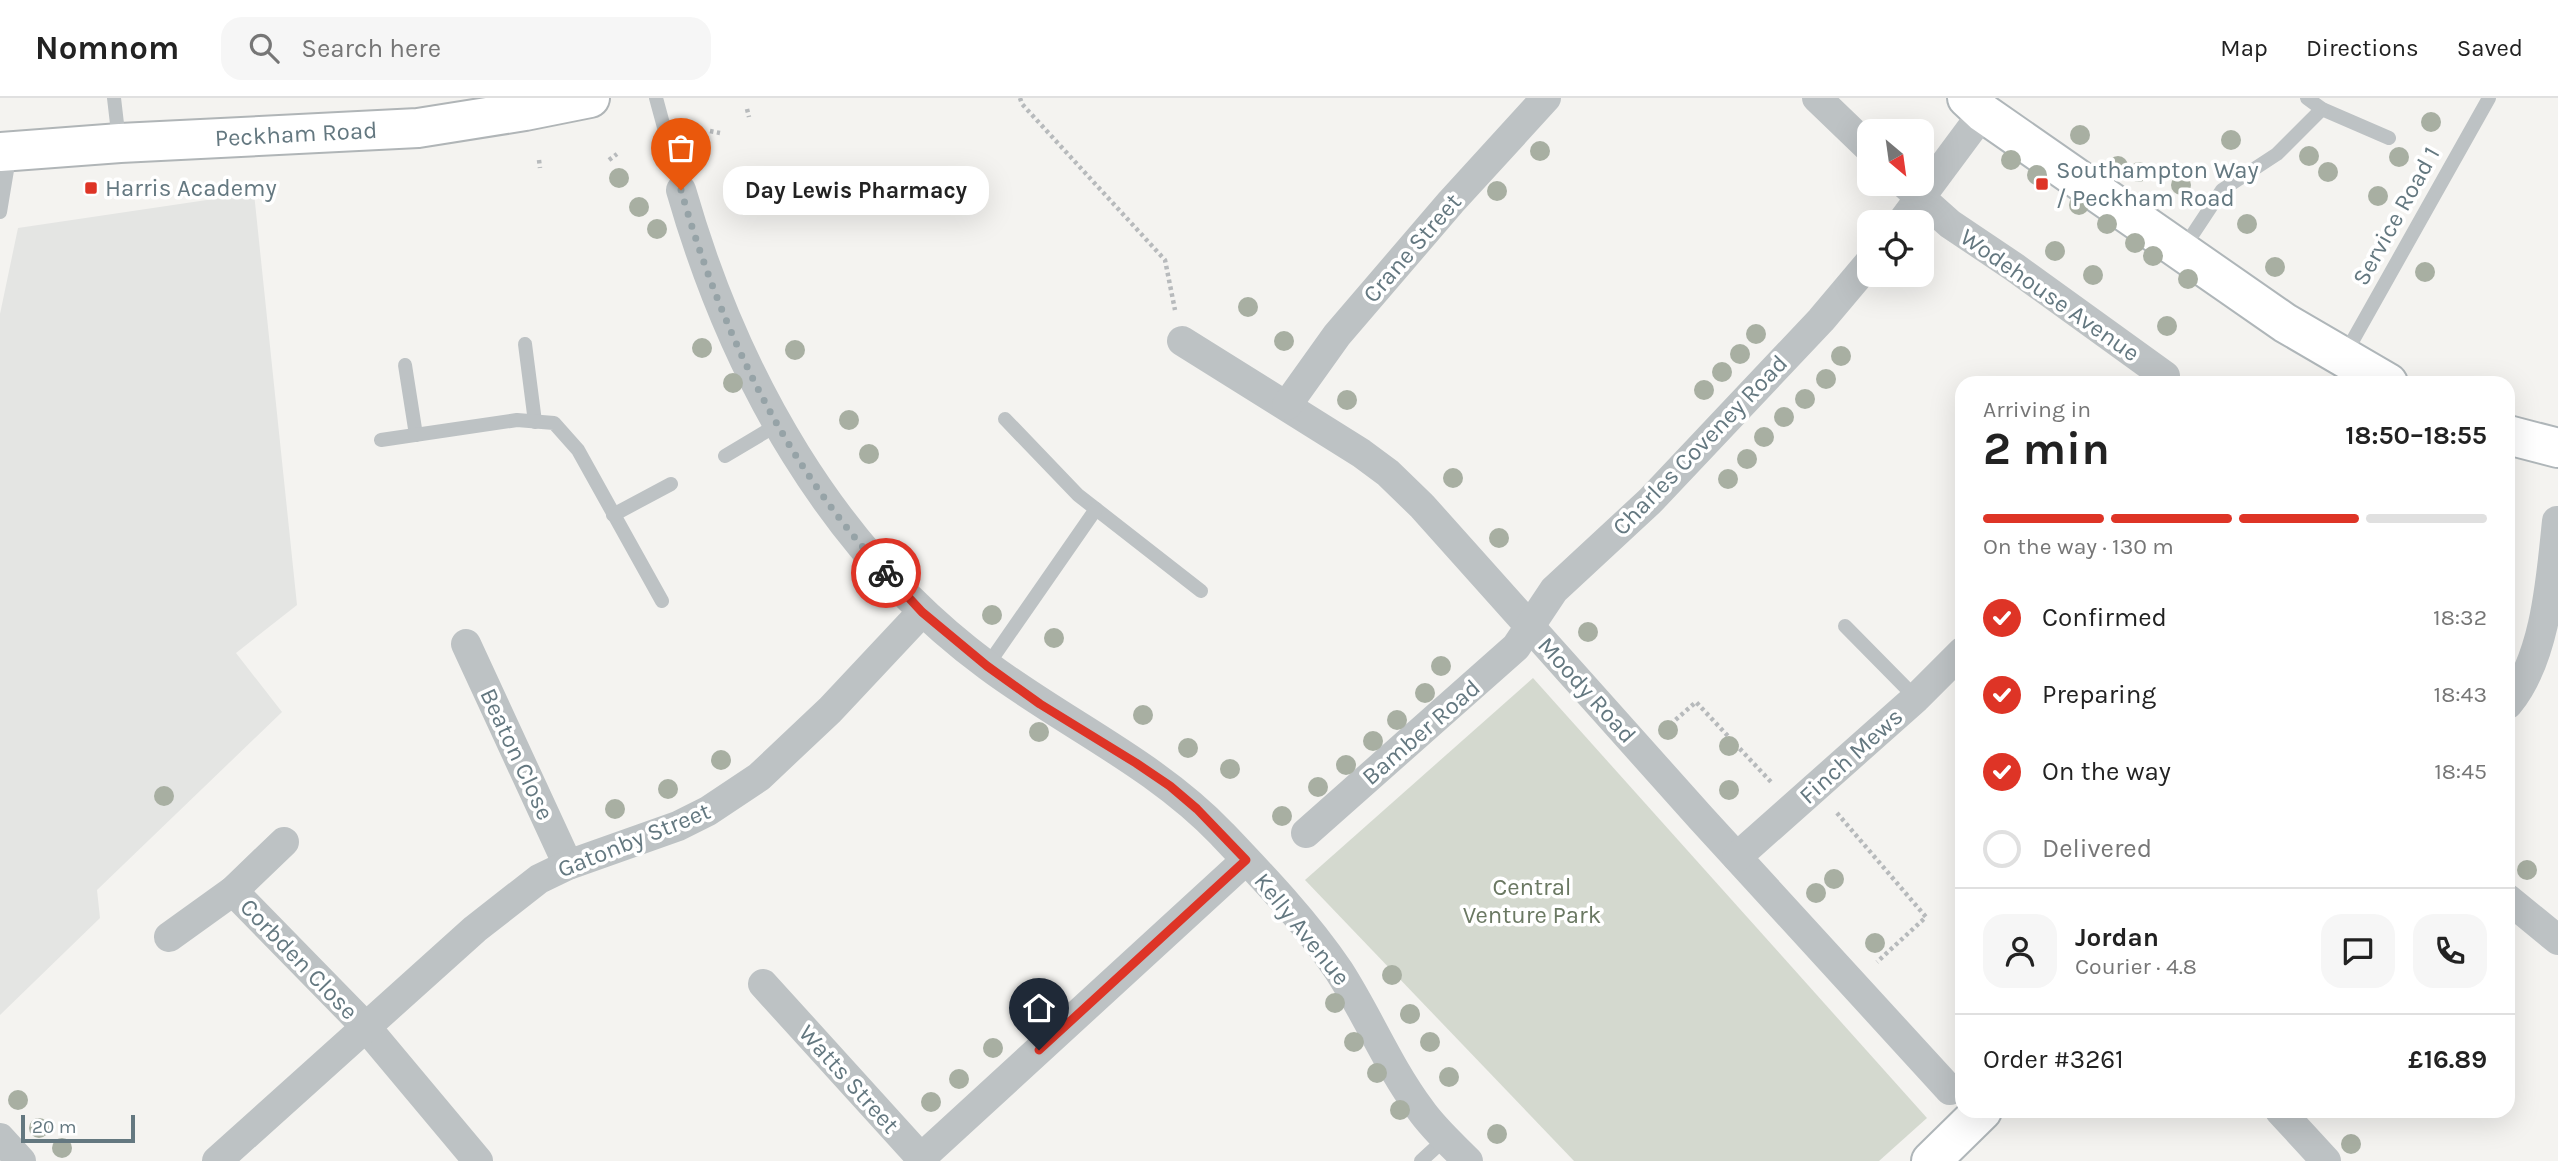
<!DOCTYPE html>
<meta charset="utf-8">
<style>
body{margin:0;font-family:Karla,sans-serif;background:#f6f6f6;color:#222;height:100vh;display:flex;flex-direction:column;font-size:26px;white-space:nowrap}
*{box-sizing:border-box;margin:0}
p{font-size:23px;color:#767676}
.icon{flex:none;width:38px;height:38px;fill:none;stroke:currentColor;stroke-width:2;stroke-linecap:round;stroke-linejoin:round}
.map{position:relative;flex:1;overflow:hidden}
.side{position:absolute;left:1955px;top:278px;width:560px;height:742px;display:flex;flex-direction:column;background:#fff;border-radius:21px;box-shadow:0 7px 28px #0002}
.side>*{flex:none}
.needle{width:46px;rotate:151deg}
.tools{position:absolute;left:1857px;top:21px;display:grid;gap:14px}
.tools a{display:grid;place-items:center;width:77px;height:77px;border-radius:14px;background:#fff;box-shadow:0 7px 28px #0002;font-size:35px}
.scale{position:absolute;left:21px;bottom:18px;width:114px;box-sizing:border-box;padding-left:7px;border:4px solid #647880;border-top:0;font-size:19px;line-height:24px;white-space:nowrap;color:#647880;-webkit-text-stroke:5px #fff;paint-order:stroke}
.pin{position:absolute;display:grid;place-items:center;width:60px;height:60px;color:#fff;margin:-72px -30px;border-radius:50% 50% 50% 0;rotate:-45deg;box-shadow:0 0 7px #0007}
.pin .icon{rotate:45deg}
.courier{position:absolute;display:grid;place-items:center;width:70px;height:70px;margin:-35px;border:5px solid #de3426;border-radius:50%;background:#fff;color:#222;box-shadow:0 2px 9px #0007}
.bubble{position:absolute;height:49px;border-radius:21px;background:#fff;box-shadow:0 7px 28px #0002;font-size:23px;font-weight:700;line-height:49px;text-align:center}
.overview em{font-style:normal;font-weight:700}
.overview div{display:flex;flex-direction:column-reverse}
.overview{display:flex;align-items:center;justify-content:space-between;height:119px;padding:0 28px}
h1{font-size:46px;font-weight:700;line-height:52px}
.bar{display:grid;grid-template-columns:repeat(4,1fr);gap:10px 7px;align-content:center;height:84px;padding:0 28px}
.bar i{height:9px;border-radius:5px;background:#e0e0e0}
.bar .selected{background:#de3426}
.bar p{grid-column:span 4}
.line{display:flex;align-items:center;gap:18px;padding:0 28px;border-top:2px solid #e0e0e0}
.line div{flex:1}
.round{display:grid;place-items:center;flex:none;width:74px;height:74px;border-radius:21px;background:#f6f6f6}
ol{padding:0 28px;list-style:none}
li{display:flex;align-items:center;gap:21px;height:77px}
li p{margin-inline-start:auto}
li .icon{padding:7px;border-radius:50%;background:#de3426;color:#fff;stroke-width:4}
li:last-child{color:#767676}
li i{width:38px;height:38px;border:4px solid #e0e0e0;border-radius:50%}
header{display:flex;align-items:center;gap:42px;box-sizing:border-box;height:98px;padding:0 35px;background:#fff;border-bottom:2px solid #e0e0e0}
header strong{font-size:33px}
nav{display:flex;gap:38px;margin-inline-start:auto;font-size:24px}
.search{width:490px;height:63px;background:#f6f6f6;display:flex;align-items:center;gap:18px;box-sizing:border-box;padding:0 24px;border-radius:21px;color:#767676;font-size:26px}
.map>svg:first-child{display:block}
.built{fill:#e4e5e3}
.green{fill:#d4d9cf}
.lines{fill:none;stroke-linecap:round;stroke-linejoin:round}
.secondary-casing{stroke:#afb6b9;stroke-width:42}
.highway-casing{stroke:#b0b5b7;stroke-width:42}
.path{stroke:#b7babc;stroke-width:4.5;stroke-dasharray:3.5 3.5;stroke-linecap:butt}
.lane{stroke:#bdc2c4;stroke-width:14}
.street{stroke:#bdc2c4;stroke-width:30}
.secondary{stroke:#fff;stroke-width:38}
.highway{stroke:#fff;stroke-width:38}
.tree{fill:#a8afa2}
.done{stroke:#96a3a7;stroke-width:7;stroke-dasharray:0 12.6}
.route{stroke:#de3426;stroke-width:9}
.poi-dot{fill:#de3426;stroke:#fff;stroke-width:2.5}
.labels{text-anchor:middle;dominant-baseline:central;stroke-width:7;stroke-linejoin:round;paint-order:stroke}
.street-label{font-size:24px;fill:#647880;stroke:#fff}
.poi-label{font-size:24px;fill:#647880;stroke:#fff;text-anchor:start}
.park-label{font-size:24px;fill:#6a7862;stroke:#fff}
</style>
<header>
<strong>Nomnom</strong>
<div class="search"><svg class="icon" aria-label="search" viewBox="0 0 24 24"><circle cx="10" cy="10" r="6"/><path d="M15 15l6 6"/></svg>Search here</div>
<nav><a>Map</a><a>Directions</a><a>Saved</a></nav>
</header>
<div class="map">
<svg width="2558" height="1063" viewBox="0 0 2558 1063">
<rect width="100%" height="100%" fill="#f4f3f0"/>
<path class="built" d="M254,95L297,507L236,555L282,614L97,792L100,820L0,917V216L18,130Z"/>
<path class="green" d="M1533,580L1927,1020L1879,1063H1574L1305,782Z"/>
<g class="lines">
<g class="secondary-casing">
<g id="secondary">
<path d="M1967,0L1983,15L2285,225L2388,285"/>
<path d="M2508,337L2558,350"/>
<path d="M1931,1063L1982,1013"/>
</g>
</g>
<g class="highway-casing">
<path id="highway" d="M0,54L120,45L418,30L525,13L590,0"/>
</g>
<g class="path">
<path d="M1020,0L1022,6L1165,162L1175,212"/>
<path d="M747,11L749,19"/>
<path d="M710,33L720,35"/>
<path d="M539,62L540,70"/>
<path d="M609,62L617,56"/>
<path d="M1665,631L1696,604L1772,685"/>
<path d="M1837,715L1926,819L1877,864"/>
</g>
<g class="lane">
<path d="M114,0L119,43"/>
<path d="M656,0L681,92"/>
<path d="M2307,0L2322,11L2389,40"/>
<path d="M0,114L10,54"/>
<path d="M2183,151L2222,92L2277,56L2322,11"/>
<path d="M525,246L535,324"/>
<path d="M2344,258L2489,0"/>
<path d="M405,267L416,337"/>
<path d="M1005,321L1078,397L1201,493"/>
<path d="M381,342L517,322L554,325L578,352L662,503"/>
<path d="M725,358L777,327"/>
<path d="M613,417L671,386"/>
<path d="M1845,528L1916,600"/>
<path d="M987,568L1096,411"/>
<path d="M1421,1063L1446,1040"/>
</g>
<g class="street">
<path d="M1817,0L1869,50"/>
<path d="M1905,86L1950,126L2014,169L2165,278"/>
<path d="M681,92C734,277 831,452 988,568C1066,626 1155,666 1222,736C1263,779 1306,824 1339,873C1368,918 1388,968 1420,1011C1433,1030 1451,1046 1468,1063"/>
<path d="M1902,124L1983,15"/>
<path d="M1182,243L1361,355L1388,375L1422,408L1701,720L1950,992"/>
<path d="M1287,307L1337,237L1451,104L1546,0"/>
<path d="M466,546L568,767"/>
<path d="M2508,606C2546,560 2551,481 2557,423"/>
<path d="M1306,735L1516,549L1554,492L1650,403L1821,222L1869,165"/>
<path d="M1737,759L1916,600L1962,554"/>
<path d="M233,793L365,928L478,1063"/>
<path d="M2508,801L2558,842"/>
<path d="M169,839L233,793L284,744"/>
<path d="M763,886L921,1060L1246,762"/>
<path d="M2280,1013L2326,1063"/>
<path d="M0,1040L21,1063"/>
<path d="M217,1063L475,831L539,781L568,767L678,728L708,713L759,679L830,612L922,514"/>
</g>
<use href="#secondary" class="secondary"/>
<use href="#highway" class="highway"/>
</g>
<g class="tree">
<circle cx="2431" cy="24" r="10"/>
<circle cx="2080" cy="37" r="10"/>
<circle cx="2231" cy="42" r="10"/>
<circle cx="1540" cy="53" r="10"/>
<circle cx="2309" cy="58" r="10"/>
<circle cx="2399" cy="59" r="10"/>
<circle cx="2011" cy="62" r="10"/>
<circle cx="2118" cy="68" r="10"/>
<circle cx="2139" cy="74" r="10"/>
<circle cx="2328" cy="74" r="10"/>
<circle cx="2037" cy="77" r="10"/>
<circle cx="619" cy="80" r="10"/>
<circle cx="2181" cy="87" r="10"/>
<circle cx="1497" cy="93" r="10"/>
<circle cx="2378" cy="98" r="10"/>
<circle cx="743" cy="107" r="10"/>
<circle cx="2079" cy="107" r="10"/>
<circle cx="639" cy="109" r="10"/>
<circle cx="2107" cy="126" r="10"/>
<circle cx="2247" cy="126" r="10"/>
<circle cx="657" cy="131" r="10"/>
<circle cx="2135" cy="145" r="10"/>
<circle cx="2055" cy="153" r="10"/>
<circle cx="2153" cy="158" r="10"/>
<circle cx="2275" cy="169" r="10"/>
<circle cx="2425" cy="174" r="10"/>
<circle cx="2093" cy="177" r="10"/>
<circle cx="2188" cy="181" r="10"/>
<circle cx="1248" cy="209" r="10"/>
<circle cx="2167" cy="228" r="10"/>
<circle cx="1756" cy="236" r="10"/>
<circle cx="1284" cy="243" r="10"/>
<circle cx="702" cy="250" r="10"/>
<circle cx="795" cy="252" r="10"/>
<circle cx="1740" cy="256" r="10"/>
<circle cx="1841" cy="258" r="10"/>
<circle cx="1722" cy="274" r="10"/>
<circle cx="1826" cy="281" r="10"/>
<circle cx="733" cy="285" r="10"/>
<circle cx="1704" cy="292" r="10"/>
<circle cx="1805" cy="301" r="10"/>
<circle cx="1347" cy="302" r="10"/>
<circle cx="1784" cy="319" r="10"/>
<circle cx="849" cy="322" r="10"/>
<circle cx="1764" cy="339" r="10"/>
<circle cx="869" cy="356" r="10"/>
<circle cx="1747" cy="361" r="10"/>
<circle cx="1453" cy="380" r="10"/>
<circle cx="1728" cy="381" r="10"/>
<circle cx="1499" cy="440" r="10"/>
<circle cx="872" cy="487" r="10"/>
<circle cx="992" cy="517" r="10"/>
<circle cx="1588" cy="534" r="10"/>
<circle cx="1054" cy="540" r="10"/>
<circle cx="1441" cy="568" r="10"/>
<circle cx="1425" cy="595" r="10"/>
<circle cx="1143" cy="617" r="10"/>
<circle cx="1397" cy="622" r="10"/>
<circle cx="1668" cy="632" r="10"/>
<circle cx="1039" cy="634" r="10"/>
<circle cx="1373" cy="643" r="10"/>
<circle cx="1729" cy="648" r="10"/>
<circle cx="1188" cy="650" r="10"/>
<circle cx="721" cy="662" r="10"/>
<circle cx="1346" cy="667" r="10"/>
<circle cx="1230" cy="671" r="10"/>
<circle cx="1318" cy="689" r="10"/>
<circle cx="668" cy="691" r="10"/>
<circle cx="1729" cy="692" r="10"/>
<circle cx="164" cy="698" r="10"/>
<circle cx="615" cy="711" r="10"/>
<circle cx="1282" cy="718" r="10"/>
<circle cx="2527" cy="772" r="10"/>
<circle cx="1834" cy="781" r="10"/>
<circle cx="1816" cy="795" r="10"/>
<circle cx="1875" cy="845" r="10"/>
<circle cx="1392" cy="877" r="10"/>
<circle cx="1335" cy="905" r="10"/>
<circle cx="1410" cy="916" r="10"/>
<circle cx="1032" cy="917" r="10"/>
<circle cx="1354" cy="944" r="10"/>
<circle cx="1430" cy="944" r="10"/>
<circle cx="993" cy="950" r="10"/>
<circle cx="1377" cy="975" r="10"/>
<circle cx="1449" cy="979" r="10"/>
<circle cx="959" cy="981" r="10"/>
<circle cx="18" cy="1002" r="10"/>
<circle cx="931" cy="1004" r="10"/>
<circle cx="1400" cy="1012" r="10"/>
<circle cx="39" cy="1030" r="10"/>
<circle cx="1497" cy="1036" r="10"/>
<circle cx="2351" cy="1046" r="10"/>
<circle cx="62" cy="1050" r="10"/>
</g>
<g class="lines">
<path class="done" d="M681,92C721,233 785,367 886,475"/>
<path class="route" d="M886,475L922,514L987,568L1040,606L1136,665L1170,688L1197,711L1246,762L1039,952"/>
</g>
<g class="poi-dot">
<rect x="2035" y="79" width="14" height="14" rx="3.5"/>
<rect x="84" y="83" width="14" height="14" rx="3.5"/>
</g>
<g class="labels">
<g class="street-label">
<text transform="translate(296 36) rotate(-3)">Peckham Road</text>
<text transform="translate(2396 118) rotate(-61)">Service Road 1</text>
<text transform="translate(1412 150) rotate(-49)">Crane Street</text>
<text transform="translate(2050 197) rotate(35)">Wodehouse Avenue</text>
<text transform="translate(1700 347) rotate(-46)">Charles Coveney Road</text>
<text transform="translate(1587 592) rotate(48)">Moody Road</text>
<text transform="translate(1421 634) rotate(-41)">Bamber Road</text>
<text transform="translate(517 656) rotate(65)">Beaton Close</text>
<text transform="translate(1851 658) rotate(-42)">Finch Mews</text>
<text transform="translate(634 742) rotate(-22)">Gatonby Street</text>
<text transform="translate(1302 831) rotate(51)">Kelly Avenue</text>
<text transform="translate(299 861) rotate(46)">Corbden Close</text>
<text transform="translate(849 981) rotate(48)">Watts Street</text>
</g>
<g class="poi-label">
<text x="2056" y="72">Southampton Way<tspan x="2056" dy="28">/ Peckham Road</tspan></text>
<text x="105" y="90">Harris Academy</text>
</g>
<g class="park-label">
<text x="1532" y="789">Central<tspan x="1532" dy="28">Venture Park</tspan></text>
</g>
</g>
</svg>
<div class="tools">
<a><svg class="needle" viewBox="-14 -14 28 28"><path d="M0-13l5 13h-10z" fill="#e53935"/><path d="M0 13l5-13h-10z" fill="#767676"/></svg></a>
<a><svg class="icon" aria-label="locate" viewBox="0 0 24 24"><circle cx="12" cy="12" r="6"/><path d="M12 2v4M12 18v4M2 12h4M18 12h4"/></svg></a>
</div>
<div class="scale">20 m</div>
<div class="pin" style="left:681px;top:92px;background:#ea580c"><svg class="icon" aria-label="bag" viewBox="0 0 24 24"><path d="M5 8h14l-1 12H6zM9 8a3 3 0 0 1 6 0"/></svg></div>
<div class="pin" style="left:1039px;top:952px;background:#1f2937"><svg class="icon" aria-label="home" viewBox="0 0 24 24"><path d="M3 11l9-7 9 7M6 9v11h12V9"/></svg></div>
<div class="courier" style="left:886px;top:475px"><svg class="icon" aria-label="bike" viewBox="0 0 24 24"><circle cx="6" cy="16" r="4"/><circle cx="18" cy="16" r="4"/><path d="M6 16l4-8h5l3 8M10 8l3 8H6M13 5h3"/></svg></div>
<div class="bubble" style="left:723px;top:68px;width:266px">Day Lewis Pharmacy</div>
<section class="side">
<div class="overview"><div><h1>2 min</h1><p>Arriving in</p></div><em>18:50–18:55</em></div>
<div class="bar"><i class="selected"></i><i class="selected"></i><i class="selected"></i><i></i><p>On the way · 130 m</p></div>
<ol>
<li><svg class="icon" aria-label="check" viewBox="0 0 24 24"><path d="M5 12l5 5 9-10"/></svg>Confirmed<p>18:32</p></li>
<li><svg class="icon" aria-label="check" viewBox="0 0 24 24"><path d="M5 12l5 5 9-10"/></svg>Preparing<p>18:43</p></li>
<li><svg class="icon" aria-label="check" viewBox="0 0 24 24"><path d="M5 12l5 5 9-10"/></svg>On the way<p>18:45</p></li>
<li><i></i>Delivered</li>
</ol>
<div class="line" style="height:126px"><a class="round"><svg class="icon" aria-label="person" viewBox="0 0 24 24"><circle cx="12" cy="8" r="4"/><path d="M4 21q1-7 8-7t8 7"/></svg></a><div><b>Jordan</b><p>Courier · 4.8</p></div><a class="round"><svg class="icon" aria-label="chat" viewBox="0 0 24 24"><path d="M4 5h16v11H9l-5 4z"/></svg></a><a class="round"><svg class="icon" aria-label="phone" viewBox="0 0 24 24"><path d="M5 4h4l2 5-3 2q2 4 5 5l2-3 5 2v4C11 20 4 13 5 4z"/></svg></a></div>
<div class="line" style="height:91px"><div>Order #3261</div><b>£16.89</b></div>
</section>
</div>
